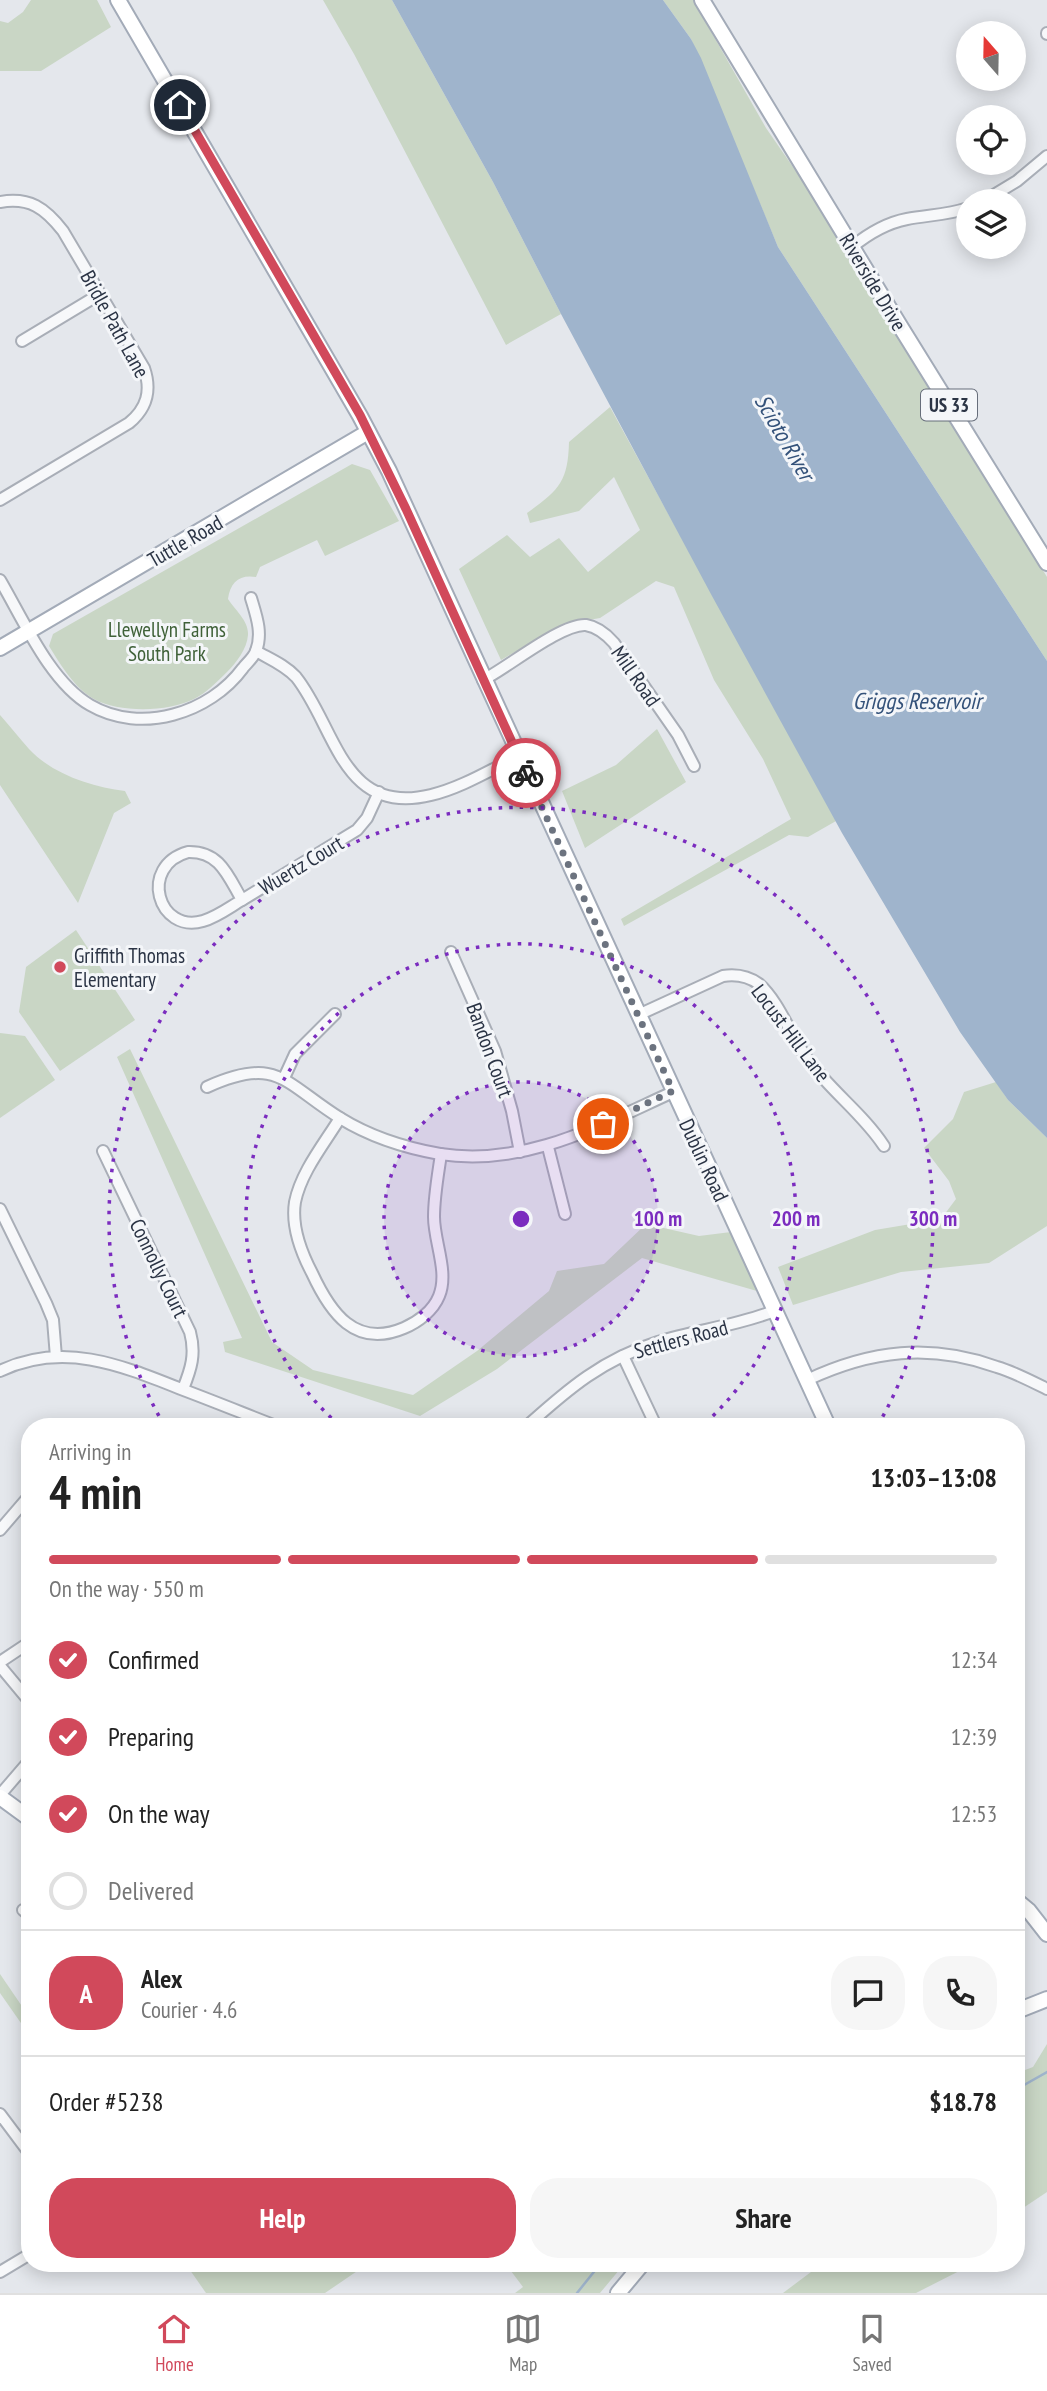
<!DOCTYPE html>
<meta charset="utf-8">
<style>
body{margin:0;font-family:"PT Sans Narrow",sans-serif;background:#f6f6f6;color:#222;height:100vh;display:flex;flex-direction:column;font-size:26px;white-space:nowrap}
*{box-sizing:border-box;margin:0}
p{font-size:23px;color:#767676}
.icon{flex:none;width:38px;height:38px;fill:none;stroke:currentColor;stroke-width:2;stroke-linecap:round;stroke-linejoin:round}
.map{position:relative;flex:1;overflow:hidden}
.details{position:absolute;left:21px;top:1418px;width:1004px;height:854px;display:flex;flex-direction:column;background:#fff;border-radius:28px;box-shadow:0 4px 18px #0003}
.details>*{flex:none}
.needle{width:46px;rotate:340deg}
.buttons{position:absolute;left:956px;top:21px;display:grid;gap:14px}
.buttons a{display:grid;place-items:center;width:70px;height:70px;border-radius:50%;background:#fff;box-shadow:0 4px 18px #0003;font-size:35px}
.pin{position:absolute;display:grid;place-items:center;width:60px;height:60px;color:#fff;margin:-30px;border:4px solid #fff;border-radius:50%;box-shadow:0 2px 7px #0007}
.courier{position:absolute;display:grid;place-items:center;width:70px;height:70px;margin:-35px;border:5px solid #d1495b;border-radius:50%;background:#fff;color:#222;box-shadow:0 2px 9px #0007}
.summary em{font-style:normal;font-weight:800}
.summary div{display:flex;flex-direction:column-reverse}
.summary{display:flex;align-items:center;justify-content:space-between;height:119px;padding:0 28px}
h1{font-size:46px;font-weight:800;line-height:52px}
.bar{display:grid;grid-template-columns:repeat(4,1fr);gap:10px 7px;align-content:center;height:84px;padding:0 28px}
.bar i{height:9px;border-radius:5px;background:#e0e0e0}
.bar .on{background:#d1495b}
.bar p{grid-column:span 4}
.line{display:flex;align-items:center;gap:18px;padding:0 28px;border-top:2px solid #e0e0e0}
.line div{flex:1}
.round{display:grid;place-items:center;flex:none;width:74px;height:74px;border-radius:28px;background:#f6f6f6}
ol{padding:0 28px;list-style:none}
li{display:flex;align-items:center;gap:21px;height:77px}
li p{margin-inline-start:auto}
li .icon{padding:7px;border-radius:50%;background:#d1495b;color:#fff;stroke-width:4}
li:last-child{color:#767676}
li i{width:38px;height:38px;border:4px solid #e0e0e0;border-radius:50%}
.cta{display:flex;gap:14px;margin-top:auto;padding:14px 28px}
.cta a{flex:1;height:80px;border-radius:28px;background:#d1495b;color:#fff;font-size:28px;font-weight:800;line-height:80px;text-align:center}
.cta a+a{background:#f6f6f6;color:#222}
.menu{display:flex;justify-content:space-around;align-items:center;height:98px;border-top:2px solid #e0e0e0;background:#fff;font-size:19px;color:#767676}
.menu a{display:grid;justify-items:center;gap:4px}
.menu .on{color:#d1495b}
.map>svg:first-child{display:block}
.green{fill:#c9d6c5}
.water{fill:#9fb4cc}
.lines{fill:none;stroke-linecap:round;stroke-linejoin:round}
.stream{stroke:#9fb4cc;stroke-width:2.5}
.minor-casing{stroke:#a9aeb7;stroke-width:14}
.major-casing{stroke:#a3abb8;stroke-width:18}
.minor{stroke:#f7f8fa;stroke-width:10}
.major{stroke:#fff;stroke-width:14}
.done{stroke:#6c737f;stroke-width:7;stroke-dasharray:0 12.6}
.route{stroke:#d1495b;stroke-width:9}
.ring{fill:none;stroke:#7b2cbf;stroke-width:3.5;stroke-dasharray:3.5 7}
.poi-dot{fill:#d1495b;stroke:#f4f6f9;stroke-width:2.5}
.labels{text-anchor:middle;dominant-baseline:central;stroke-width:6;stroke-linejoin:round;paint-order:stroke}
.shield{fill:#f4f6f9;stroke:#676e7b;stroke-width:2}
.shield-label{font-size:19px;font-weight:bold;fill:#2b3445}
.street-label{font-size:21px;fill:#2b3445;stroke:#f4f6f9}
.park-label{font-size:21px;fill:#3f6138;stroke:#f4f6f9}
.poi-label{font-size:21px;fill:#2b3445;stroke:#f4f6f9;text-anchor:start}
.water-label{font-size:23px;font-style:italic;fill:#34527a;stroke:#f4f6f9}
.centre{fill:#7b2cbf;stroke:#f4f6f9;stroke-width:3.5}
.ring-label{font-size:21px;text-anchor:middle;font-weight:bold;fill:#7b2cbf;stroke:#f4f6f9;stroke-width:6;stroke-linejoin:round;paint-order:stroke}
</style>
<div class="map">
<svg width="1047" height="2293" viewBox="0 0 1047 2293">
<rect width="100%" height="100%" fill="#e4e7ec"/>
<g class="green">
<path d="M31,0H97L111,27L41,71H0V21L8,23L23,12Z"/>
<path d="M323,0H392L493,182L561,314L506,345L354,54Z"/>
<path d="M663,0H693L766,128L802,180L1047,577V661L778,247L691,39Z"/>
<path d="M610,407L836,821L808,837L789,835L624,926L621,919L791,819L763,759L714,680L674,587L656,581L600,618L561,625L501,660L459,569L507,535L530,557L559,538L588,572L640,530L614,477L579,511L530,523L527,513C559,490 568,482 569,442Z"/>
<path d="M352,464L370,470L399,521L325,556L317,540L260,567L256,577C240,574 230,582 228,599C235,610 249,621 248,635C247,649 236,663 227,672C217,682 206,693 194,699C169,712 119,713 94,699C75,689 60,664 49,646L53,634Z"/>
<path d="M0,715C10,726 19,738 29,749C52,774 92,787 125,791L131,803L114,813L78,903L0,785Z"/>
<path d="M657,729L686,782L585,848L562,791L616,765Z"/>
<path d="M76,930L135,1020L60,1071L19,1012L26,967Z"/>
<path d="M0,1033L25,1036L55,1080L0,1118Z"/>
<path d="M130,1049L272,1342L313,1370L413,1395L477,1351L549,1291L557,1271L604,1264L646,1224L699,1236L731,1232L757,1291L642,1258L497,1369L420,1416L225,1352L223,1342L242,1338L117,1057Z"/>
<path d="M996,1082L1008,1100L1047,1138V1226L989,1263L901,1272L793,1305L778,1267L875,1230L941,1219L956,1199L949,1181L924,1148L953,1119L964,1092Z"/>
<path d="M0,1974L30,2018V2036L0,1993Z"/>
<path d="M1047,2044V2192L1017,2212V2073L1033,2067Z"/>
<path d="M185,2263H369L325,2293H206Z"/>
<path d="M505,2263H625L600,2293H515L523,2287Z"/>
<path d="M823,2263H975L916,2293H783Z"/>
</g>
<path class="water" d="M392,0H663L691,39L701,58L778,247L1047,661V1138L1008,1100L960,1032L842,833L712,596L561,314L493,182Z"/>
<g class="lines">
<g class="stream">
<path d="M1017,2089L1047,2072"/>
<path d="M577,2293L601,2263"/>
</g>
<g class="minor-casing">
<g id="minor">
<path d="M1047,33V34"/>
<path d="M984,201L1017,181L1047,156"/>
<path d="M0,202C30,197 45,208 63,231L144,368C152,391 147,408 129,423L0,500"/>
<path d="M852,247C868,234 886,223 907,219C927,215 948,215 968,208"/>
<path d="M22,341L100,294"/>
<path d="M0,580C23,619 50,682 90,705C141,735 210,713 243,668C247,663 254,657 256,651C263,633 256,615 251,598"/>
<path d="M256,651C270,659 285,665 296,677C336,727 342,817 431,795C461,788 490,770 519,756"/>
<path d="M483,680C507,668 562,623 586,625C598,627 607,635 614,643L678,735L694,766"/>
<path d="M188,852C220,851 228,876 242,900C230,907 217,917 203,921C158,934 138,866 188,852Z"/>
<path d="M242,900L357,830L367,818L379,792"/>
<path d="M451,952L495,1051L512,1111L520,1152"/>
<path d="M638,1015L723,976C736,974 748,976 759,984C781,1004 791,1038 809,1061C832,1092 863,1114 884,1146"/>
<path d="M284,1078L295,1054L335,1014"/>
<path d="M207,1087C278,1055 284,1083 340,1118C369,1136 406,1148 440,1154C526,1167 598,1126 673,1092"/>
<path d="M340,1118C324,1144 301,1172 295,1202C291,1227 301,1252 312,1273C330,1312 355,1349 404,1328C418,1322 433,1311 439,1296C449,1272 434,1242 434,1217C434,1196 438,1175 441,1154"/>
<path d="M548,1147L565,1214"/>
<path d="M103,1151L190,1332C196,1354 191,1369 183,1389"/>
<path d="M0,1209L46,1303L53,1320L56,1357"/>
<path d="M623,1356L656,1426"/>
<path d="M0,1371C63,1341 121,1365 181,1389C213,1401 245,1414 276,1426"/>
<path d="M807,1380C871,1350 930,1343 997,1367C1014,1372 1031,1381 1047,1389"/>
<path d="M527,1426C568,1389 603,1359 658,1342C696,1330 736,1326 774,1311"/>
<path d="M0,1530L30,1495"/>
<path d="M0,1662L30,1642"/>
<path d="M0,1666L30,1702"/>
<path d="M0,1795L30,1760"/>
<path d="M23,1910L30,1916"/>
<path d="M0,2114L30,2154"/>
<path d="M0,2272L30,2254"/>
</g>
</g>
<g class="major-casing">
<g id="major">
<path d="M118,0L360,416L389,471L828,1426"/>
<path d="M702,0L900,326L1047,563"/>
<path d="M0,648L368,432"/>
<path d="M0,1797L30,1819"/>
<path d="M1017,1901L1029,1911L1047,1934"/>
<path d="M1017,2011L1047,1999"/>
<path d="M618,2293L643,2263"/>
</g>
</g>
<use href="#minor" class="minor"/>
<use href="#major" class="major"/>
</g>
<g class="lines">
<path class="done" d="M526,773L673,1091L603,1124"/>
<path class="route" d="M180,105L360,415L406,509L526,773"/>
</g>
<circle cx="521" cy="1219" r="137" fill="#7b2cbf" fill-opacity=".12"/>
<g class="ring">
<circle cx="521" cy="1219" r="137"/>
<path d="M339 1425A275 275 0 1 1 703 1425"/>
<path d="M164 1425A412 412 0 1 1 878 1425"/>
</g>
<circle class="poi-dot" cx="60" cy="967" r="7"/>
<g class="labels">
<rect class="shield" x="921" y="389.5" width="56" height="31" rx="5"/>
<g class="shield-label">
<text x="949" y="405">US 33</text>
</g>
<g class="street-label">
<text transform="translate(873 282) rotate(59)">Riverside Drive</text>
<text transform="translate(115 324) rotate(61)">Bridle Path Lane</text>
<text transform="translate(185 541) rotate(-30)">Tuttle Road</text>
<text transform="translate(636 676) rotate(55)">Mill Road</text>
<text transform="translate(301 865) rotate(-31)">Wuertz Court</text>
<text transform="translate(791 1033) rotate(53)">Locust Hill Lane</text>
<text transform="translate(490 1050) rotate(70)">Bandon Court</text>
<text transform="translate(704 1160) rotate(65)">Dublin Road</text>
<text transform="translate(159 1268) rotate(64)">Connolly Court</text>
<text transform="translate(681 1339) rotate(-15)">Settlers Road</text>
</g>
<g class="park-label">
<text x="167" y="629">Llewellyn Farms<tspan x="167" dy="24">South Park</tspan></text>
</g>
<g class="poi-label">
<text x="74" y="955">Griffith Thomas<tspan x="74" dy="24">Elementary</tspan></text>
</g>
<g class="water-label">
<text transform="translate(785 437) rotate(60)">Scioto River</text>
<text x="917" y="700">Griggs Reservoir</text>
</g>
</g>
<circle cx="521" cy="1219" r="10" class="centre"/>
<g class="ring-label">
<text x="658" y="1226">100 m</text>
<text x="796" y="1226">200 m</text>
<text x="933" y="1226">300 m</text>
</g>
</svg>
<div class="buttons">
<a><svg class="needle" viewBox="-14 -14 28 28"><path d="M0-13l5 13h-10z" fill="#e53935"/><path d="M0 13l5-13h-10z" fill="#767676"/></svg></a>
<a><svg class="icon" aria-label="locate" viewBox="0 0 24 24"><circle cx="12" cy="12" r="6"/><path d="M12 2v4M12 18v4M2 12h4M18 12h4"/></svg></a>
<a><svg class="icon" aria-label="layers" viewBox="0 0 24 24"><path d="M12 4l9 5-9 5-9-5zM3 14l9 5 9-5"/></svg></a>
</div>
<div class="pin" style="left:603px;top:1124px;background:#ea580c"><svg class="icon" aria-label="bag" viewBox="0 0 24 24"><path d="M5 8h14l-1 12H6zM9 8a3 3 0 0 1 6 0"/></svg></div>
<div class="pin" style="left:180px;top:105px;background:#1f2937"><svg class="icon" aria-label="home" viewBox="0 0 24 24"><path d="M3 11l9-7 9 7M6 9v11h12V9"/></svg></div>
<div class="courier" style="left:526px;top:773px"><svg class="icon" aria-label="bike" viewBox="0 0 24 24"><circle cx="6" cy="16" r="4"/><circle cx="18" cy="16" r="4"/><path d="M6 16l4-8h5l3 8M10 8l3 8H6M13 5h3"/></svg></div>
<section class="details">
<div class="summary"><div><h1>4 min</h1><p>Arriving in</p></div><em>13:03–13:08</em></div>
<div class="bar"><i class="on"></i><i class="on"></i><i class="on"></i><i></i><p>On the way · 550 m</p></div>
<ol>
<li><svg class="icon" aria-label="check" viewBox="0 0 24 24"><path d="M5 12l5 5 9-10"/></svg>Confirmed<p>12:34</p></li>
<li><svg class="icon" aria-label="check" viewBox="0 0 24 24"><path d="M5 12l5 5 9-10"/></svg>Preparing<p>12:39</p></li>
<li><svg class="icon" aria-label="check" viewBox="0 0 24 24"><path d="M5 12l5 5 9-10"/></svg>On the way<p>12:53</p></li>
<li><i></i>Delivered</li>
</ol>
<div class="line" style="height:126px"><b class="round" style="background:#d1495b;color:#fff">A</b><div><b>Alex</b><p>Courier · 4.6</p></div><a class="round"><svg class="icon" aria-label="chat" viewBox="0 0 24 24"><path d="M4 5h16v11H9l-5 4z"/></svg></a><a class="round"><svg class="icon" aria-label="phone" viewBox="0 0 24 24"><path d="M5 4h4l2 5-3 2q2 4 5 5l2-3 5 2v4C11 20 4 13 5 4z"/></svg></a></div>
<div class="line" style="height:91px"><div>Order #5238</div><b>$18.78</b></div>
<div class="cta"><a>Help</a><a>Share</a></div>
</section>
</div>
<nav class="menu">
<a class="on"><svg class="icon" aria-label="home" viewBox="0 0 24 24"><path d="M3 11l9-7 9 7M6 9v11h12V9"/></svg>Home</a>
<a><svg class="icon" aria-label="map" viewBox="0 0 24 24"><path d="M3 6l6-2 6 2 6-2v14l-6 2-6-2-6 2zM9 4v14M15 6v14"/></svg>Map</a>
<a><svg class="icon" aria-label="saved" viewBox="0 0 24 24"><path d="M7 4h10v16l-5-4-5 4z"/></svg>Saved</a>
</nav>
